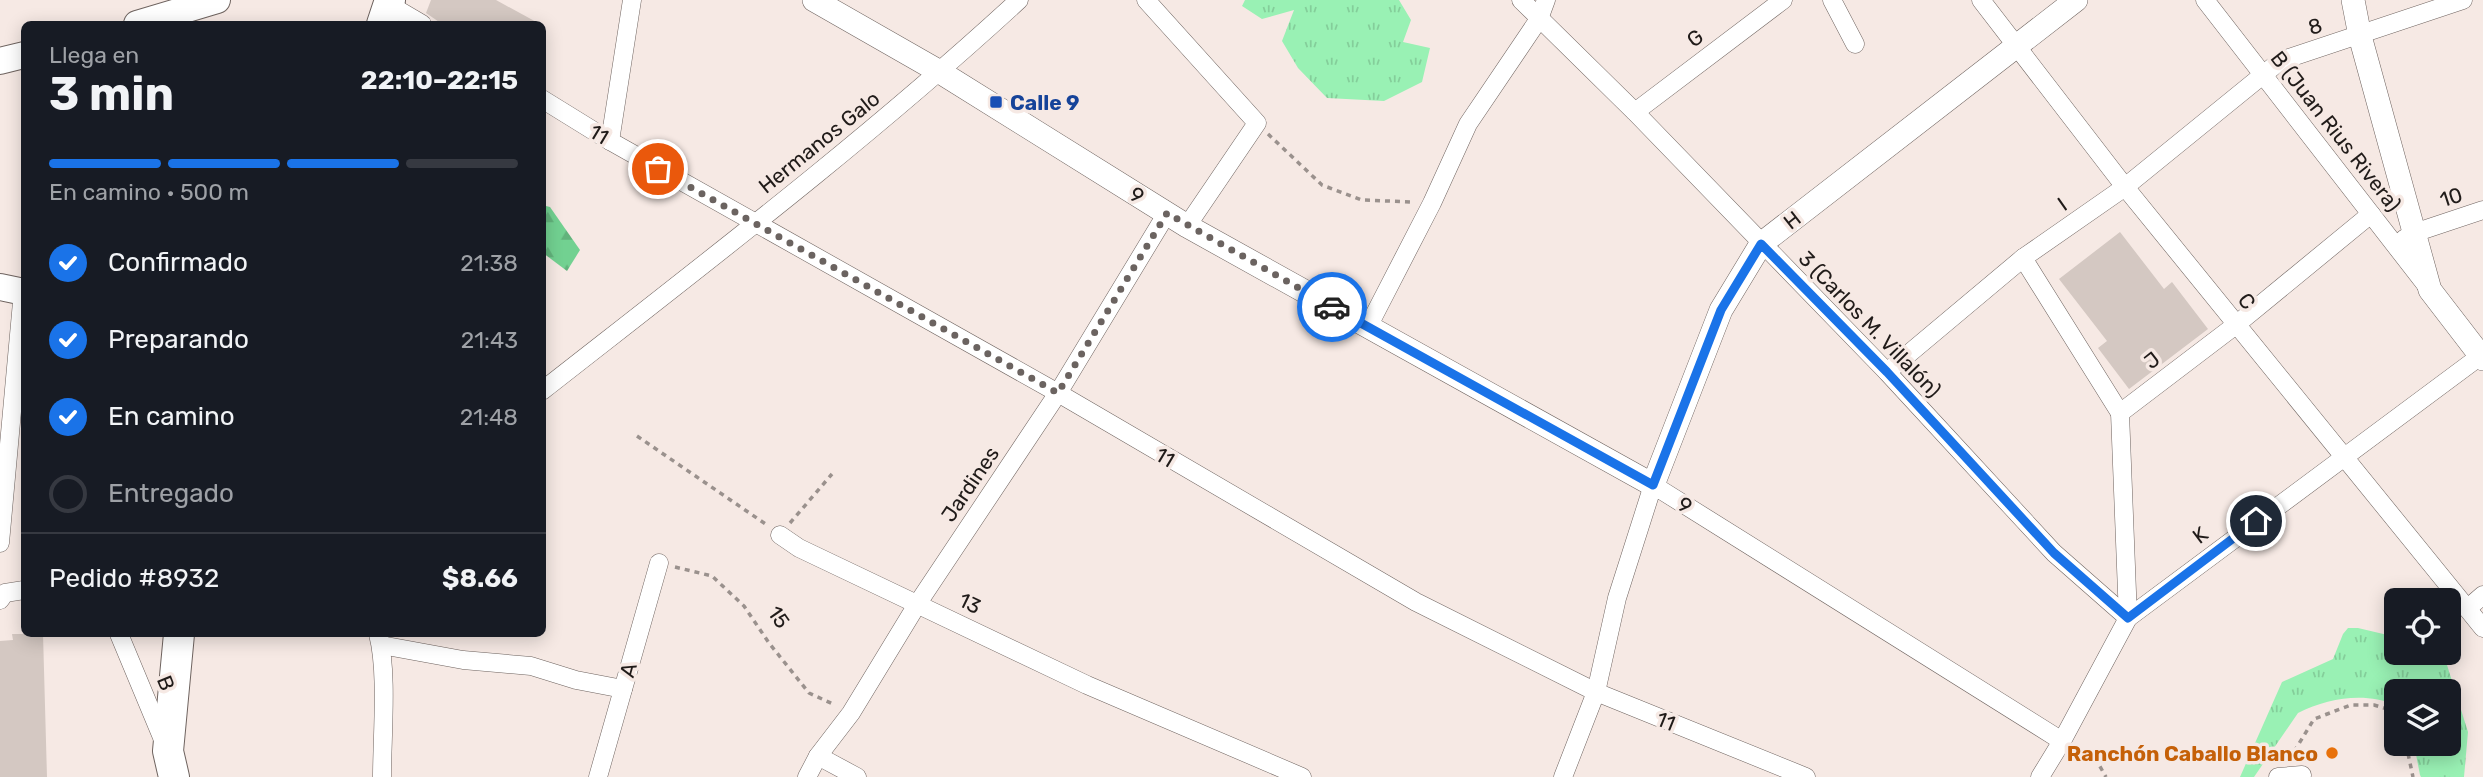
<!DOCTYPE html>
<html lang="es">
<meta charset="utf-8">
<style>
body{margin:0;font-family:Rubik,sans-serif;background:#20242c;color:#f1f3f6;height:100vh;display:flex;flex-direction:column;font-size:26px;white-space:nowrap}
*{box-sizing:border-box;margin:0}
p{font-size:23px;color:#9ea1a6}
.icon{flex:none;width:38px;height:38px;fill:none;stroke:currentColor;stroke-width:2;stroke-linecap:round;stroke-linejoin:round}
.map{position:relative;flex:1;overflow:hidden}
.panel{position:absolute;left:21px;top:21px;width:525px;height:616px;display:flex;flex-direction:column;background:#171b24;border-radius:10px;box-shadow:0 4px 18px #0003}
.panel>*{flex:none}
.tools{position:absolute;left:2384px;top:588px;display:grid;gap:14px}
.tools a{display:grid;place-items:center;width:77px;height:77px;border-radius:10px;background:#171b24;box-shadow:0 4px 18px #0003;font-size:35px}
.pin{position:absolute;display:grid;place-items:center;width:60px;height:60px;color:#fff;margin:-30px;border:4px solid #fff;border-radius:50%;box-shadow:0 2px 7px #0007}
.courier{position:absolute;display:grid;place-items:center;width:70px;height:70px;margin:-35px;border:5px solid #1a73e8;border-radius:50%;background:#fff;color:#222;box-shadow:0 2px 9px #0007}
.overview em{font-style:normal;font-weight:700}
.overview div{display:flex;flex-direction:column-reverse}
.overview{display:flex;align-items:center;justify-content:space-between;height:119px;padding:0 28px}
h1{font-size:46px;font-weight:700;line-height:52px}
.bar{display:grid;grid-template-columns:repeat(4,1fr);gap:10px 7px;align-content:center;height:84px;padding:0 28px}
.bar i{height:9px;border-radius:5px;background:#363941}
.bar .on{background:#1a73e8}
.bar p{grid-column:span 4}
.line{display:flex;align-items:center;gap:18px;padding:0 28px;border-top:2px solid #363941}
.line div{flex:1}
ol{padding:0 28px;list-style:none}
li{display:flex;align-items:center;gap:21px;height:77px}
li p{margin-inline-start:auto}
li .icon{padding:7px;border-radius:50%;background:#1a73e8;color:#fff;stroke-width:4}
li:last-child{color:#9ea1a6}
li i{width:38px;height:38px;border:4px solid #363941;border-radius:50%}
.map>svg:first-child{display:block}
.grass{fill:url(#grass-tufts)}
.forest{fill:url(#forest-firs)}
.building{fill:#d4c8c2}
.lines{fill:none;stroke-linecap:round;stroke-linejoin:round}
.minor-casing{stroke:#6e635f;stroke-width:19}
.tertiary-casing{stroke:#6e635f;stroke-width:24}
.secondary-casing{stroke:#6e635f;stroke-width:28}
.primary-casing{stroke:#6e635f;stroke-width:32}
.path{stroke:#9a918d;stroke-width:3.5;stroke-dasharray:5 5;stroke-linecap:butt}
.minor{stroke:#fff;stroke-width:18}
.tertiary{stroke:#fff;stroke-width:23}
.secondary{stroke:#fff;stroke-width:26}
.primary{stroke:#fff;stroke-width:30}
.done{stroke:#6b6360;stroke-width:7;stroke-dasharray:0 12.6}
.route{stroke:#1a73e8;stroke-width:9}
.transit-dot{fill:#1a4fb4;stroke:#f6e9e4;stroke-width:2.5}
.food-dot{fill:#e8710a;stroke:#f6e9e4;stroke-width:2.5}
.labels{text-anchor:middle;dominant-baseline:central;stroke-width:7;stroke-linejoin:round;paint-order:stroke}
.street-label{font-size:21px;fill:#201b19;stroke:#f6e9e4}
.transit-label{font-size:21px;font-weight:bold;fill:#164399;stroke:#f6e9e4;text-anchor:start}
.food-label{font-size:21px;font-weight:bold;fill:#c56008;stroke:#f6e9e4;text-anchor:end}
</style>
<div class="map">
<svg width="2483" height="777" viewBox="0 0 2483 777">
<defs>
<pattern id="grass-tufts" width="24" height="20" patternUnits="userSpaceOnUse" patternTransform="scale(1.75)"><rect width="24" height="20" fill="#99f1b4"/><path d="M3 7l-1-3M5 7V3M7 7l1-3M15 17l-1-3M17 17v-4M19 17l1-3" fill="none" stroke="#84ce9a"/></pattern>
<pattern id="forest-firs" width="22" height="20" patternUnits="userSpaceOnUse" patternTransform="scale(1.75)"><rect width="22" height="20" fill="#72d191"/><path d="M5 1l3.5 6h-7zM16 11l3.5 6h-7z" fill="#62b37c"/></pattern>
</defs>
<rect width="100%" height="100%" fill="#f6e9e4"/>
<g class="grass">
<path d="M1245,0H1399L1411,20L1403,42L1430,48L1422,82L1384,101L1327,98L1298,68L1282,41L1294,10L1262,19L1242,6Z"/>
<path d="M2348,628H2358L2396,637V653H2432L2447,665L2468,732L2464,777H2421L2420,775L2414,744H2448V691H2396V705C2364,692 2329,698 2298,713L2254,777H2240L2282,682L2333,659L2343,634Z"/>
</g>
<path class="forest" d="M542,205L550,207L580,250L567,271L543,253Z"/>
<g class="building">
<path d="M431,0H496L540,24H442L426,13Z"/>
<path d="M2120,232L2164,289L2172,282L2208,329L2129,389L2098,348L2107,341L2059,279Z"/>
<path d="M12,634H43L47,777H0V641L13,640Z"/>
</g>
<g class="lines">
<g class="minor-casing">
<g id="minor">
<path d="M1146,0L1257,123L1187,226"/>
<path d="M1521,0L1635,112L1887,372L2054,553L2128,618"/>
<path d="M1832,0L1855,44"/>
<path d="M1981,0L2125,187L2483,628"/>
<path d="M2205,0L2426,285"/>
<path d="M388,4L422,24"/>
<path d="M542,99L610,141L1058,393L1416,602L1596,692L1806,777"/>
<path d="M1635,112L1783,0"/>
<path d="M610,141L632,0"/>
<path d="M2404,239L2414,233L2483,210"/>
<path d="M2023,258L2120,413"/>
<path d="M1368,327L1432,203L1468,124L1539,19L1546,0"/>
<path d="M1887,372L2023,258L2125,187L2280,61L2463,0"/>
<path d="M542,391C704,264 868,139 1019,0"/>
<path d="M780,535L799,548L1087,685L1302,777"/>
<path d="M0,543L23,291"/>
<path d="M0,600L5,593L24,590"/>
<path d="M2468,608L2483,595"/>
<path d="M2128,618L2120,413L2237,324L2371,214"/>
<path d="M119,634L164,742"/>
<path d="M378,634C388,672 382,736 382,777"/>
<path d="M381,645L463,660L531,666L576,680L623,689"/>
<path d="M818,756L857,777"/>
<path d="M598,777L659,563"/>
<path d="M807,777L818,756L851,713L918,603L1058,393L1167,213"/>
<path d="M1563,777L1596,692L1617,598L1653,485L2062,741"/>
<path d="M2040,777L2062,741L2128,618L2483,354"/>
<path d="M2278,777L2302,775"/>
</g>
</g>
<g class="tertiary-casing">
<g id="tertiary">
<path d="M814,0L940,72L1187,226L1653,485L1721,310L1761,244L2076,0"/>
<path d="M2353,0L2360,36L2430,290L2483,359"/>
</g>
</g>
<g class="secondary-casing">
<g id="secondary">
<path d="M137,24L217,0"/>
<path d="M0,61L24,55"/>
<path d="M0,287L24,292"/>
</g>
</g>
<g class="primary-casing">
<g id="primary">
<path d="M382,24L390,0"/>
<path d="M174,777L168,751L179,634"/>
</g>
</g>
<g class="path">
<path d="M1268,134L1322,185L1362,200L1412,202"/>
<path d="M637,436L767,525"/>
<path d="M790,523L832,474"/>
<path d="M675,567L712,576L744,606L769,643L809,693L835,705"/>
<path d="M2406,744L2413,777"/>
<path d="M2076,749L2098,763L2106,777"/>
<path d="M2289,760L2314,719L2351,705H2374L2394,711L2396,715"/>
</g>
<use href="#minor" class="minor"/>
<use href="#tertiary" class="tertiary"/>
<use href="#secondary" class="secondary"/>
<use href="#primary" class="primary"/>
</g>
<g class="lines">
<path class="done" d="M658,169L1058,393L1167,213L1332,307"/>
<path class="route" d="M1332,307L1653,485L1721,310L1761,244L1887,372L2054,553L2128,618L2256,521"/>
</g>
<rect class="transit-dot" x="989" y="95" width="14" height="14" rx="3.5"/>
<circle class="food-dot" cx="2332" cy="753" r="7"/>
<g class="labels">
<g class="street-label">
<text transform="translate(2315 26) rotate(-18)">8</text>
<text transform="translate(1695 38) rotate(-37)">G</text>
<text transform="translate(2336 131) rotate(52)">B (Juan Rius Rivera)</text>
<text transform="translate(599 134) rotate(31)">11</text>
<text transform="translate(819 142) rotate(-39)">Hermanos Galo</text>
<text transform="translate(1137 195) rotate(32)">9</text>
<text transform="translate(2451 197) rotate(-18)">10</text>
<text transform="translate(2062 204) rotate(-35)">I</text>
<text transform="translate(1792 220) rotate(-38)">H</text>
<text transform="translate(2247 301) rotate(51)">C</text>
<text transform="translate(1870 324) rotate(46)">3 (Carlos M. Villalón)</text>
<text transform="translate(2152 360) rotate(-38)">J</text>
<text transform="translate(1165 457) rotate(31)">11</text>
<text transform="translate(970 484) rotate(-56)">Jardines</text>
<text transform="translate(1685 505) rotate(32)">9</text>
<text transform="translate(2200 535) rotate(-37)">K</text>
<text transform="translate(970 603) rotate(26)">13</text>
<text transform="translate(779 617) rotate(55)">15</text>
<text transform="translate(628 670) rotate(-74)">A</text>
<text transform="translate(166 683) rotate(68)">B</text>
<text transform="translate(1666 721) rotate(22)">11</text>
</g>
<g class="transit-label">
<text x="1010" y="102">Calle 9</text>
</g>
<g class="food-label">
<text x="2318" y="753">Ranchón Caballo Blanco</text>
</g>
</g>
</svg>
<div class="tools">
<a><svg class="icon" aria-label="locate" viewBox="0 0 24 24"><circle cx="12" cy="12" r="6"/><path d="M12 2v4M12 18v4M2 12h4M18 12h4"/></svg></a>
<a><svg class="icon" aria-label="layers" viewBox="0 0 24 24"><path d="M12 4l9 5-9 5-9-5zM3 14l9 5 9-5"/></svg></a>
</div>
<div class="pin" style="left:658px;top:169px;background:#ea580c"><svg class="icon" aria-label="bag" viewBox="0 0 24 24"><path d="M5 8h14l-1 12H6zM9 8a3 3 0 0 1 6 0"/></svg></div>
<div class="pin" style="left:2256px;top:521px;background:#1f2937"><svg class="icon" aria-label="home" viewBox="0 0 24 24"><path d="M3 11l9-7 9 7M6 9v11h12V9"/></svg></div>
<div class="courier" style="left:1332px;top:307px"><svg class="icon" aria-label="car" viewBox="0 0 24 24"><path d="M5 17H2v-5l4-1 3-4h7l3 4 3 1v5h-3M9 17h6M6 11h13"/><circle cx="7" cy="17" r="2"/><circle cx="17" cy="17" r="2"/></svg></div>
<section class="panel">
<div class="overview"><div><h1>3 min</h1><p>Llega en</p></div><em>22:10–22:15</em></div>
<div class="bar"><i class="on"></i><i class="on"></i><i class="on"></i><i></i><p>En camino · 500 m</p></div>
<ol>
<li><svg class="icon" aria-label="check" viewBox="0 0 24 24"><path d="M5 12l5 5 9-10"/></svg>Confirmado<p>21:38</p></li>
<li><svg class="icon" aria-label="check" viewBox="0 0 24 24"><path d="M5 12l5 5 9-10"/></svg>Preparando<p>21:43</p></li>
<li><svg class="icon" aria-label="check" viewBox="0 0 24 24"><path d="M5 12l5 5 9-10"/></svg>En camino<p>21:48</p></li>
<li><i></i>Entregado</li>
</ol>
<div class="line" style="height:91px"><div>Pedido #8932</div><b>$8.66</b></div>
</section>
</div>
